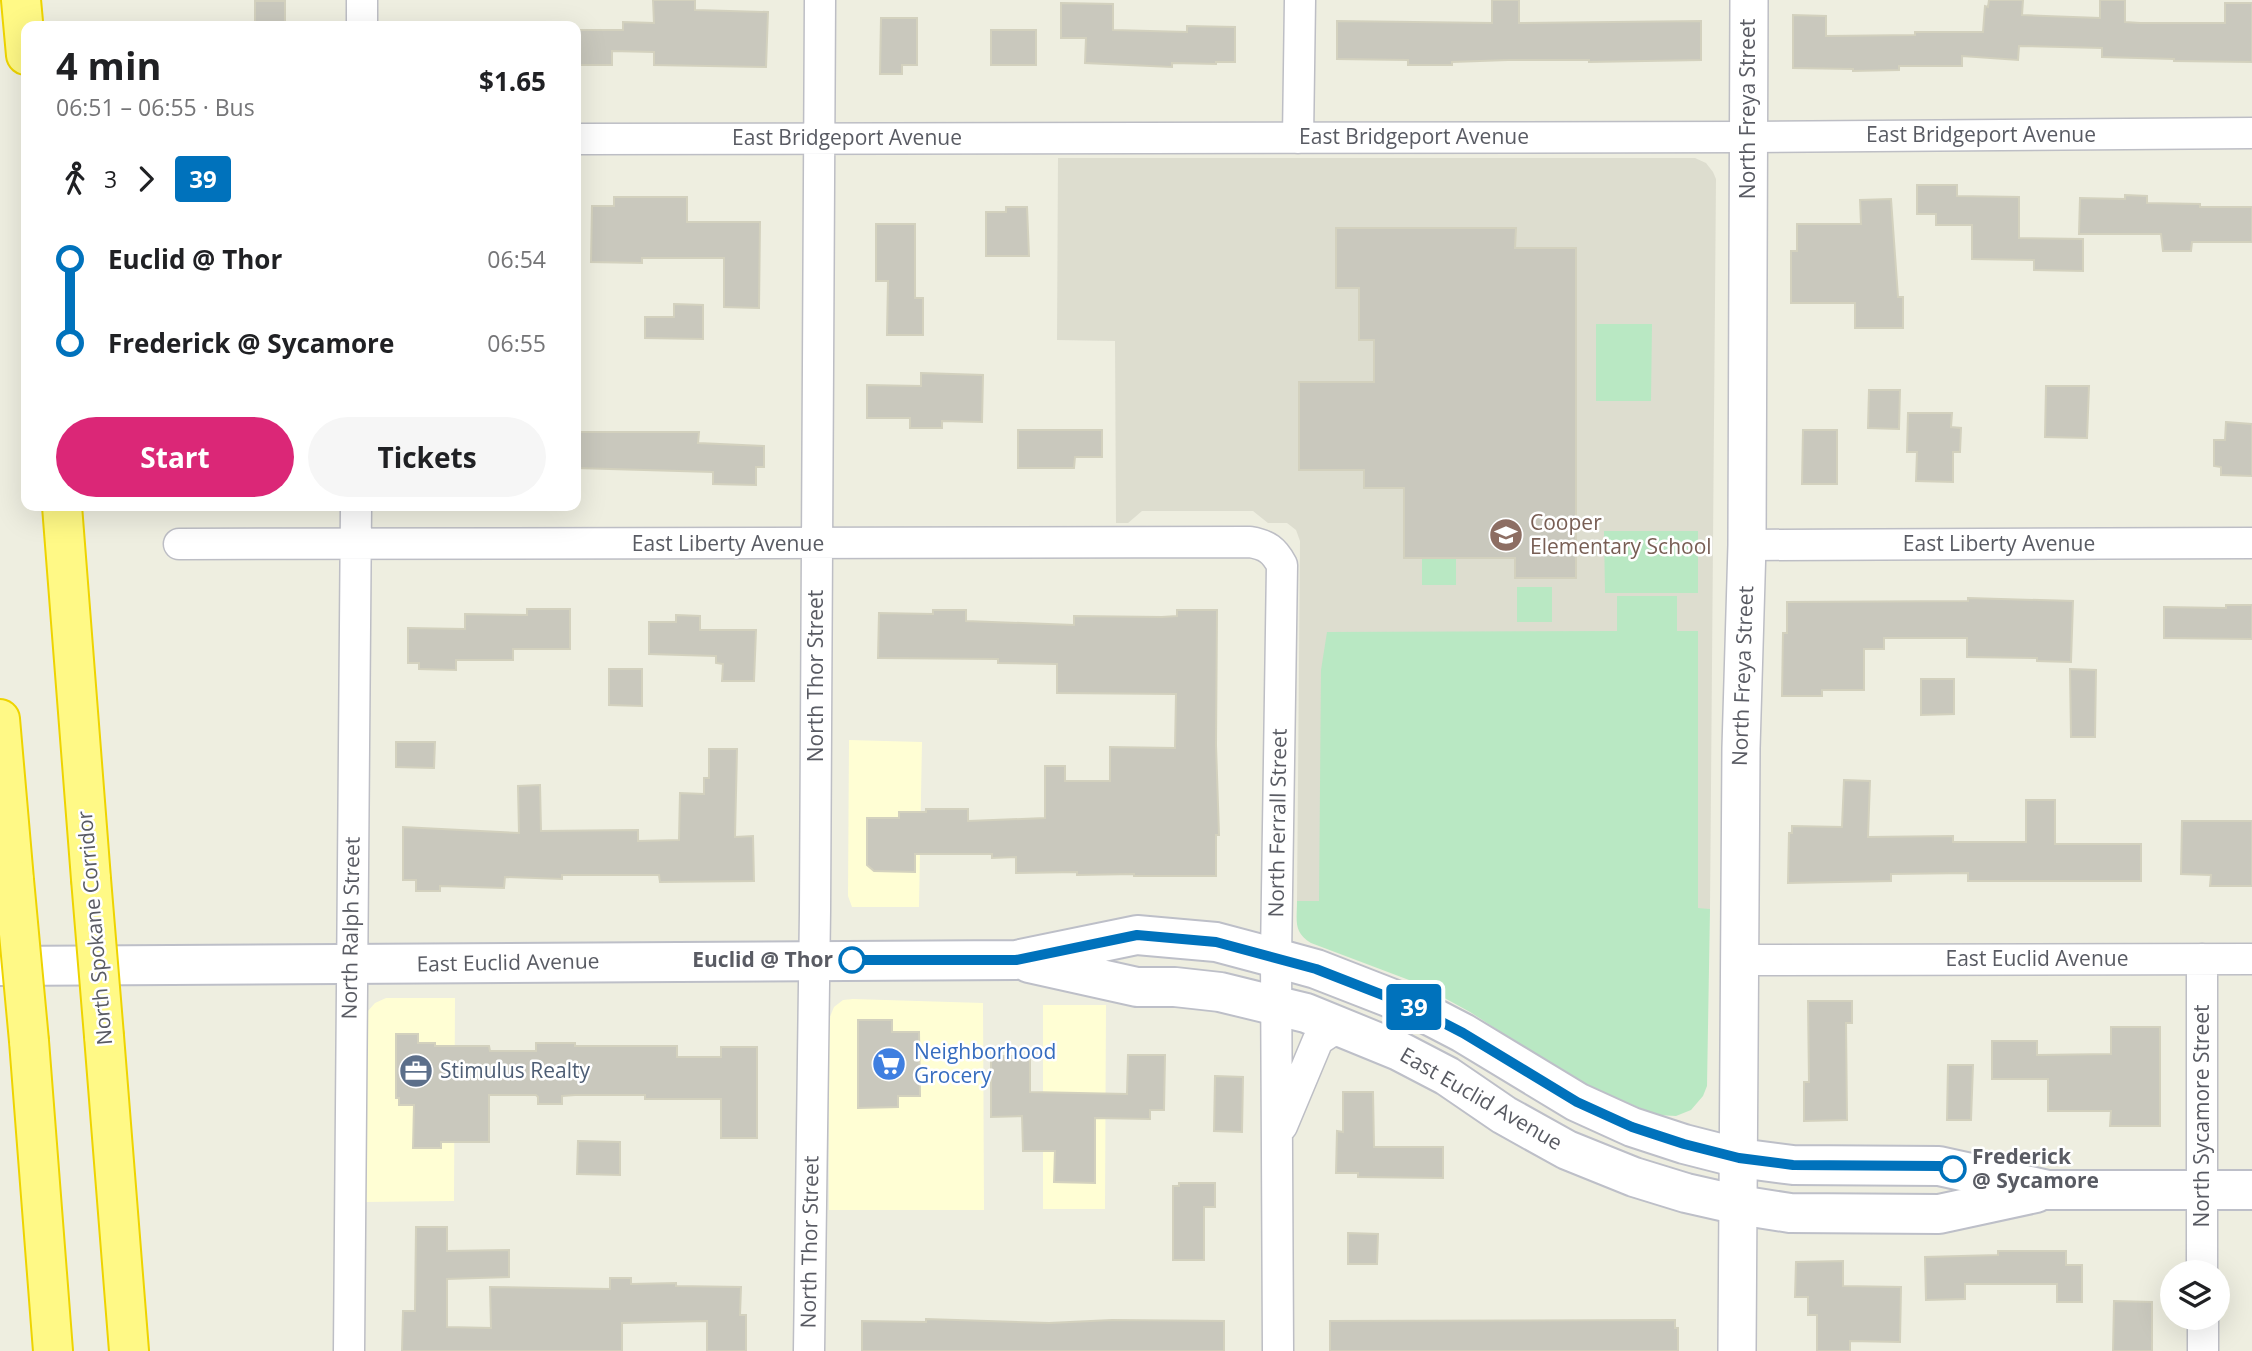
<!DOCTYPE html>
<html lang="en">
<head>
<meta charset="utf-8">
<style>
  body { margin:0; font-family:"Open Sans",sans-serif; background:#f6f6f6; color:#202124; height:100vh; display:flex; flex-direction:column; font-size:26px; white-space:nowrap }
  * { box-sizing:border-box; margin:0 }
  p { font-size:23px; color:#757577 }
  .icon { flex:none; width:38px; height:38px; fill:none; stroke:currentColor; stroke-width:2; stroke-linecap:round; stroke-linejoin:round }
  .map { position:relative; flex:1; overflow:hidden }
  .sheet { position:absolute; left:21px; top:21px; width:560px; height:490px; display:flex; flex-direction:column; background:#fff; border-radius:14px; box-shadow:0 7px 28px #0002 }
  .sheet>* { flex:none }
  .badge { padding:0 14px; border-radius:5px; font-size:24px; line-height:46px }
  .buttons { position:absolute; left:2160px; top:1260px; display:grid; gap:14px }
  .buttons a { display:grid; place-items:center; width:70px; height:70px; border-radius:50%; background:#fff; box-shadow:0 7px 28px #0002; font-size:35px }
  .map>.badge { position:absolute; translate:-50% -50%; box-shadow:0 0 0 4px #fff }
  .legs { display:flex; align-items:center; gap:10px; height:77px; padding:0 35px; font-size:23px }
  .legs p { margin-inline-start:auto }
  .overview { display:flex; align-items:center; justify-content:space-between; height:119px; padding:0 35px }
  h1 { font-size:38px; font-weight:700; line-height:52px }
  .cta { display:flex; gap:14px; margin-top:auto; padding:14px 35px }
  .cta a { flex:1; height:80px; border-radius:42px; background:#db2777; color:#fff; font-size:28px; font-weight:700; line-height:80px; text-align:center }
  .cta a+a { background:#f6f6f6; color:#202124 }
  ul { padding:0 35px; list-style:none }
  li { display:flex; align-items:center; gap:24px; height:84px; font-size:26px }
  li i { display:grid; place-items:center; width:10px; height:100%; margin:0 9px; background:currentColor }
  li i::after { content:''; width:18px; height:18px; margin:-9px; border:5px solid; border-radius:50%; background:#fff }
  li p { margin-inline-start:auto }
  li:first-child i { background:linear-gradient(#0000 50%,currentColor 0) }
  li:last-child i { background:linear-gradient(currentColor 50%,#0000 0) }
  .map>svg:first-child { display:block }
  .commercial { fill:#fffed4 }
  .education { fill:#ddddcf }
  .green { fill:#b9e8c3 }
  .building { fill:#c9c8bd; stroke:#d3d1be; stroke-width:2 }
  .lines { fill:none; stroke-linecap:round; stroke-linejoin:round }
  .minor-casing { stroke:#bdbec5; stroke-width:33 }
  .tertiary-casing { stroke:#bdbec5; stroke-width:40 }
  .secondary-casing { stroke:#bdbfc8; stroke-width:42 }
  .motorway-casing { stroke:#eed400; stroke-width:42 }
  .minor { stroke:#fff; stroke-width:30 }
  .tertiary { stroke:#fff; stroke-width:37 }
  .secondary { stroke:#fff; stroke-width:38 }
  .motorway { stroke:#fff986; stroke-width:38 }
  .motorway-bridge-casing { stroke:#eed400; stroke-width:42; stroke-linecap:butt }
  .motorway-bridge { stroke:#fff986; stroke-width:38 }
  .line-1-casing { stroke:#fff; stroke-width:16 }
  .line-1 { stroke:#0072bc; stroke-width:10 }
  .stop-1-dot { fill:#fff; stroke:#0072bc; stroke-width:3.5 }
  .labels { text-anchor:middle; stroke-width:5; stroke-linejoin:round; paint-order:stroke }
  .street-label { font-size:21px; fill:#595b63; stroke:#fff }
  .education-label { font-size:21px; fill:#785e54; stroke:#fff; text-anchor:start }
  .stop-label { font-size:21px; font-weight:bold; fill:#595b63; stroke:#fff; text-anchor:end }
  .shop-label { font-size:21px; fill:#366cbe; stroke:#fff; text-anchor:start }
  .service-label { font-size:21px; fill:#4e5e75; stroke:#fff; text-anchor:start }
</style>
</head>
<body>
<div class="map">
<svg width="2252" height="1351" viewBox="0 0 2252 1351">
  <rect width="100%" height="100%" fill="#eeeee0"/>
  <path class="commercial" d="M849,740l73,2 -3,165h-67l-4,-11z
    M386,998h69l-1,203 -90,1 1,-178 2,-12 8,-9z
    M853,999l130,4 1,207h-155v-191l5,-12 9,-7z
    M1043,1005h63l-1,204h-62z"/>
  <path class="education" d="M1058,158h637l11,5 7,9 3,7 -6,730 -413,-8 3,-360 -4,-11 -9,-7h-19l-15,-12h-111l-14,12h-12l-1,-182 -58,-1z"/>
  <path class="green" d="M1596,324h56l-1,77h-55z
    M1604,531h94v62h-93z
    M1422,558h34v27h-34z
    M1517,587h35v35h-35z
    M1617,596h60v35h21v277l12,1 -3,177 -4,10 -12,14 -15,6 -19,-1 -77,-32 -110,-71 -53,-29 -106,-40c-18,-11 -14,-22 -14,-42h22l2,-231 6,-38 290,-1z"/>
  <path class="building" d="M653,0h42v10l73,2 -2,55 -112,-2v-13l-42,-1v14h-36v-35h47v-8l31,1z
    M1492,0h27v23l182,-2v39l-112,2v-2h-81l-56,2v3h-44v-5l-71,-1v-38l155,2z
    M1989,0h34l-1,15 78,3v-18h25v22l15,1h85v-20h27v59l-78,-1v-2l-72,-2v-9l-83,-2 -1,14 -56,-4v10h-63v4l-46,1v-2l-60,-1v-53l33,1v20l89,-1v-3h68l2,-26 3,1z
    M255,1h30v25h-30z
    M1061,3l52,1v26l74,2v-6l48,1v35h-19v2l-44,-1v4l-87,-4 1,-25h-25z
    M881,18h36v47h-15v9h-22z
    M991,30h45v35h-45z
    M1917,185h40v11l62,1v41l64,1v32l-49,-1v-10l-62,-1v-34h-36v-11h-19z
    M2125,195l22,1v7l53,1v3h52v35h-60l-1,9h-28l-2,-17h-82l1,-36 45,1z
    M614,197h73v25h73l-1,86 -35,-1v-49h-82v5l-51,-1 1,-56h22z
    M1891,199l7,98h5v31h-48v-25h-64v-52h6v-27h64l-1,-24z
    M1006,207h21l2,49h-43v-44h20z
    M876,224h39v74h8v37h-36l1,-54h-12z
    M1336,228h180l-1,20h61v330h-61v-20h-111v-70h-40v-18h-65v-88h75v-42h-15v-52h-23z
    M674,304l29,1v34l-58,-1v-21h29z
    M921,373l62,2 -1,47 -40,-1v7h-32v-10h-43v-33l54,1z
    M2046,386h43l-2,52 -42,-1z
    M1869,390h31l-1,39 -31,-1z
    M1908,413h44l-1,14 10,1 -1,24h-7v30l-37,-1 1,-29h-10z
    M2226,422l26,2v52l-31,-1v-8l-7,-1v-26h11z
    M1018,430h84v27h-27l-1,11h-56z
    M1803,430h34v54h-35z
    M576,432h123l-1,11 66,3v21h-8v18l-43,-1v-12l-137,-4z
    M1968,598l105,3 -2,61 -34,-1v-3l-70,-1v-19h-83v11h-20v41h-42v6h-40l1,-63h4v-31l181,-1z
    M2226,605h26v34l-88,-1v-31l62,1z
    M527,609h43v40h-57v11h-57v10l-37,-1v-6h-11v-35l57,1v-15l62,1z
    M933,610h33v11l108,4v-9l88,1 15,-1v-6h40l-1,135 3,90h-3v41h-82v-2l-57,1v-3l-61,1v-16l-24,1v-4h-77v18l-41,-1 -7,-6v-47h32v-6h27v-3h42v12l77,-3v-52h20v15h45v-34l65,1 1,-54 -119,-1v-29l-59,-1v-4l-120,-1 1,-45 54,1z
    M676,615l24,1v14h56l-2,51h-32l1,-17 -7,-1v-7l-67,-2v-32h27z
    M609,669h33v37l-33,-1z
    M2070,669l26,1 -1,67h-24z
    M1921,679h33v35l-33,1z
    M396,742h39l-1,26 -38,-1z
    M709,749h28l-2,88 18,-1 1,45 -94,1 -1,-7h-97v4l-57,-2 -1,11 -64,-2v5h-24v-11h-13v-53l116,6 -1,-47 22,-1 1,46 97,-1v11l41,-1 1,-47 24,1v-16h5z
    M1844,780l26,1 -2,56 85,-1v6h73v-42h29v44h86v37h-173v-8l-77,1v7l-103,2 1,-50h3v-7l50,1z
    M2182,821h70v65h-42l1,-11 -30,-1z
    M1808,1001h44v22h-6l1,97 -43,1v-39h5z
    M858,1020h34v12h27l1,64h-22v11l-40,1z
    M2111,1027h49v99h-50l1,-15h-63v-32h-56v-38h45v14l74,-1z
    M396,1034h22v9h17v3h54l1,5h46v-8h39v3h102v11h44v-10h36v91h-36v-39h-76v-4h-70l-13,1v8h-24v-7l-2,-2h-47v47h-48v6h-28l1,-43h-15v-7h-3z
    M1128,1055h37l-1,55h-14v9l-55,-1v65l-41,-1 1,-31h-32l-1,-35 -31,1v-61h39v36l97,2z
    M1948,1065h25l-2,55h-24z
    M1215,1076l28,1 -1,55 -28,-1z
    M1343,1092h30l1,55h69v31l-85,-1v-4h-22l1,-42 6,1z
    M578,1141l42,1v33l-43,-1z
    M1179,1183h36v24h-11v53h-31v-74h6z
    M416,1227h31v24l62,-1v27l-62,2v48l44,1 -1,-41 120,2v-11h21v6l45,-1v3l65,1 -1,28h6v36h-39v-30l-85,2v28h-220l1,-40h12z
    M1348,1233l30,1 -1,30h-29z
    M1998,1251h68v14h16v37h-25v-18h-92v15l-39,1 -1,-43 73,-2z
    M1843,1261v25l58,1 -1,55 -50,-1v10h-33v-36h-9v-18h-13l1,-35z
    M2114,1301l38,1v49h-39z
    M926,1319l123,4 63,-3 112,1v30h-362v-30l64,1z
    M1675,1320v8h3v23h-348v-30z"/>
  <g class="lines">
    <g class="minor-casing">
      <path id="minor" d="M362,0v26
        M1298,138l2,-138
        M576,139l1173,-2 503,-4
        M179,544l1071,-2c17,3 24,8 32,23l-6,393 2,393
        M1747,545l505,-2
        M2202,959v313
        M1739,960l513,-1
        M1282,1126l36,-86 12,-8 19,-3
        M2203,1318v33
        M349,1351l7,-845
        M809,1351l6,-440 5,-911"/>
    </g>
    <g class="tertiary-casing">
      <path id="tertiary" d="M1737,1351l4,-603 6,-203 2,-545"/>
    </g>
    <g class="secondary-casing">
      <path id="secondary" d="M1029,963l108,24h38l45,5 86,21 93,38 48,25 57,39 63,35 67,27 52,16 53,12 51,8 149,1 97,-21
        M0,966l1016,-6 121,-25 79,7 60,16 40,11 95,37 52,27 114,69 55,25 52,17 55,14 54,7 146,1 109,24h204"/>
    </g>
    <g class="motorway-casing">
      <path id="motorway" d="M21,0l5,55
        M62,506l29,373
        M0,719l14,161
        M104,1036l25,315
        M29,1041l24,310"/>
    </g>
    <use href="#minor" class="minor"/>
    <use href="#tertiary" class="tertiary"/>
    <use href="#secondary" class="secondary"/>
    <use href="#motorway" class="motorway"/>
    <g class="motorway-bridge-casing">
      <path id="motorway-bridge" d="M91,879l13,157
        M14,880l15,161"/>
    </g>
    <use href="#motorway-bridge" class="motorway-bridge"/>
  </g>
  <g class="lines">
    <g class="line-1-casing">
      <path id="line-1" d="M852,960h164l121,-25 79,7 100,27 95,37 52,27 114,69 55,25 52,17 55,14 54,7 146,1 14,3"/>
    </g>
    <use href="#line-1" class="line-1"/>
  </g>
  <defs>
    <g id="school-disc" transform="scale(1.75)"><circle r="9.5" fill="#8d6e63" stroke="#fff"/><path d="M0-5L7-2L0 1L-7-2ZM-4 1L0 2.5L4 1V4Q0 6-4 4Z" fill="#fff"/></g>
    <g id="supermarket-disc" transform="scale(1.75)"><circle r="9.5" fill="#3f7fe0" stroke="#fff"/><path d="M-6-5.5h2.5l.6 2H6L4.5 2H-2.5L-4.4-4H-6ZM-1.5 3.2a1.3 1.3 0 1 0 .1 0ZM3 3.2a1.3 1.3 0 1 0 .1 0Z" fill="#fff"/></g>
    <g id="office-disc" transform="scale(1.75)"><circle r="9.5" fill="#5c6f8a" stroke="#fff"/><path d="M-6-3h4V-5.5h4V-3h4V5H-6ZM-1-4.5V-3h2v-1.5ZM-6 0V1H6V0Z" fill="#fff"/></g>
  </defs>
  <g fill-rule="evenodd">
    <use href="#school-disc" x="1506" y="535"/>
    <use href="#supermarket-disc" x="889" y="1064"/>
    <use href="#office-disc" x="416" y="1071"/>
  </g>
  <g class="stop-1-dot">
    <circle cx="852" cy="960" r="12"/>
    <circle cx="1953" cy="1169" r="12"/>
  </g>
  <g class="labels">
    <g class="street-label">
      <text transform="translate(1748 109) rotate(-90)" y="7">North Freya Street</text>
      <text x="1981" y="142">East Bridgeport Avenue</text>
      <text x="1414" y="144">East Bridgeport Avenue</text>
      <text x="847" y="145">East Bridgeport Avenue</text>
      <text x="728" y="551">East Liberty Avenue</text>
      <text x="1999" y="551">East Liberty Avenue</text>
      <text transform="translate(816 676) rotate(-90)" y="7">North Thor Street</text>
      <text transform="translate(1743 676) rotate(-88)" y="7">North Freya Street</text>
      <text transform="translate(1278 823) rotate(-89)" y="7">North Ferrall Street</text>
      <text transform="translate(95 928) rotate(-95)" y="7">North Spokane Corridor</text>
      <text transform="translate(351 928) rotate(-89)" y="7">North Ralph Street</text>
      <text x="2037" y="966">East Euclid Avenue</text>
      <text transform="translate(508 963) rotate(-1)" y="7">East Euclid Avenue</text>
      <text transform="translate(1481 1099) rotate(30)" y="7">East Euclid Avenue</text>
      <text transform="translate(2202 1116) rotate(-90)" y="7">North Sycamore Street</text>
      <text transform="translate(810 1242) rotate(-89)" y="7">North Thor Street</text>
    </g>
    <g class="education-label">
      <text x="1530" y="530">Cooper<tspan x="1530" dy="24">Elementary School</tspan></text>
    </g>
    <g class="stop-label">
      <text x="833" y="967">Euclid @ Thor</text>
      <text x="1972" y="1164" text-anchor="start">Frederick<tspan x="1972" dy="24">@ Sycamore</tspan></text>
    </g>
    <g class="shop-label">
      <text x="914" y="1059">Neighborhood<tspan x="914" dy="24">Grocery</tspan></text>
    </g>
    <g class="service-label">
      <text x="440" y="1078">Stimulus Realty</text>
    </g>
  </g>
</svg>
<div class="buttons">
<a><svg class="icon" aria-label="layers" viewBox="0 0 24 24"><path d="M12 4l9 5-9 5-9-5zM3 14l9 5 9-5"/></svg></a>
</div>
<b class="badge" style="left:1414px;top:1007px;background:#0072bc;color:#fff">39</b>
<section class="sheet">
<div class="overview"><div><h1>4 min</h1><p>06:51 – 06:55 · Bus</p></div><b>$1.65</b></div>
<div class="legs"><svg class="icon" aria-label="walk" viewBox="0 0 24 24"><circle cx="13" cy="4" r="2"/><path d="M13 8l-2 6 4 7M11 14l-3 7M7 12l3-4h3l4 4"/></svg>3<svg class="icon" aria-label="forward" viewBox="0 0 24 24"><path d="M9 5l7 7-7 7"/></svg><b class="badge" style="background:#0072bc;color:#fff">39</b></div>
<ul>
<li><i style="color:#0072bc"></i><b>Euclid @ Thor</b><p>06:54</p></li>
<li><i style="color:#0072bc"></i><b>Frederick @ Sycamore</b><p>06:55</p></li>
</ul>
<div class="cta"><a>Start</a><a>Tickets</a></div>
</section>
</div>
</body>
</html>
